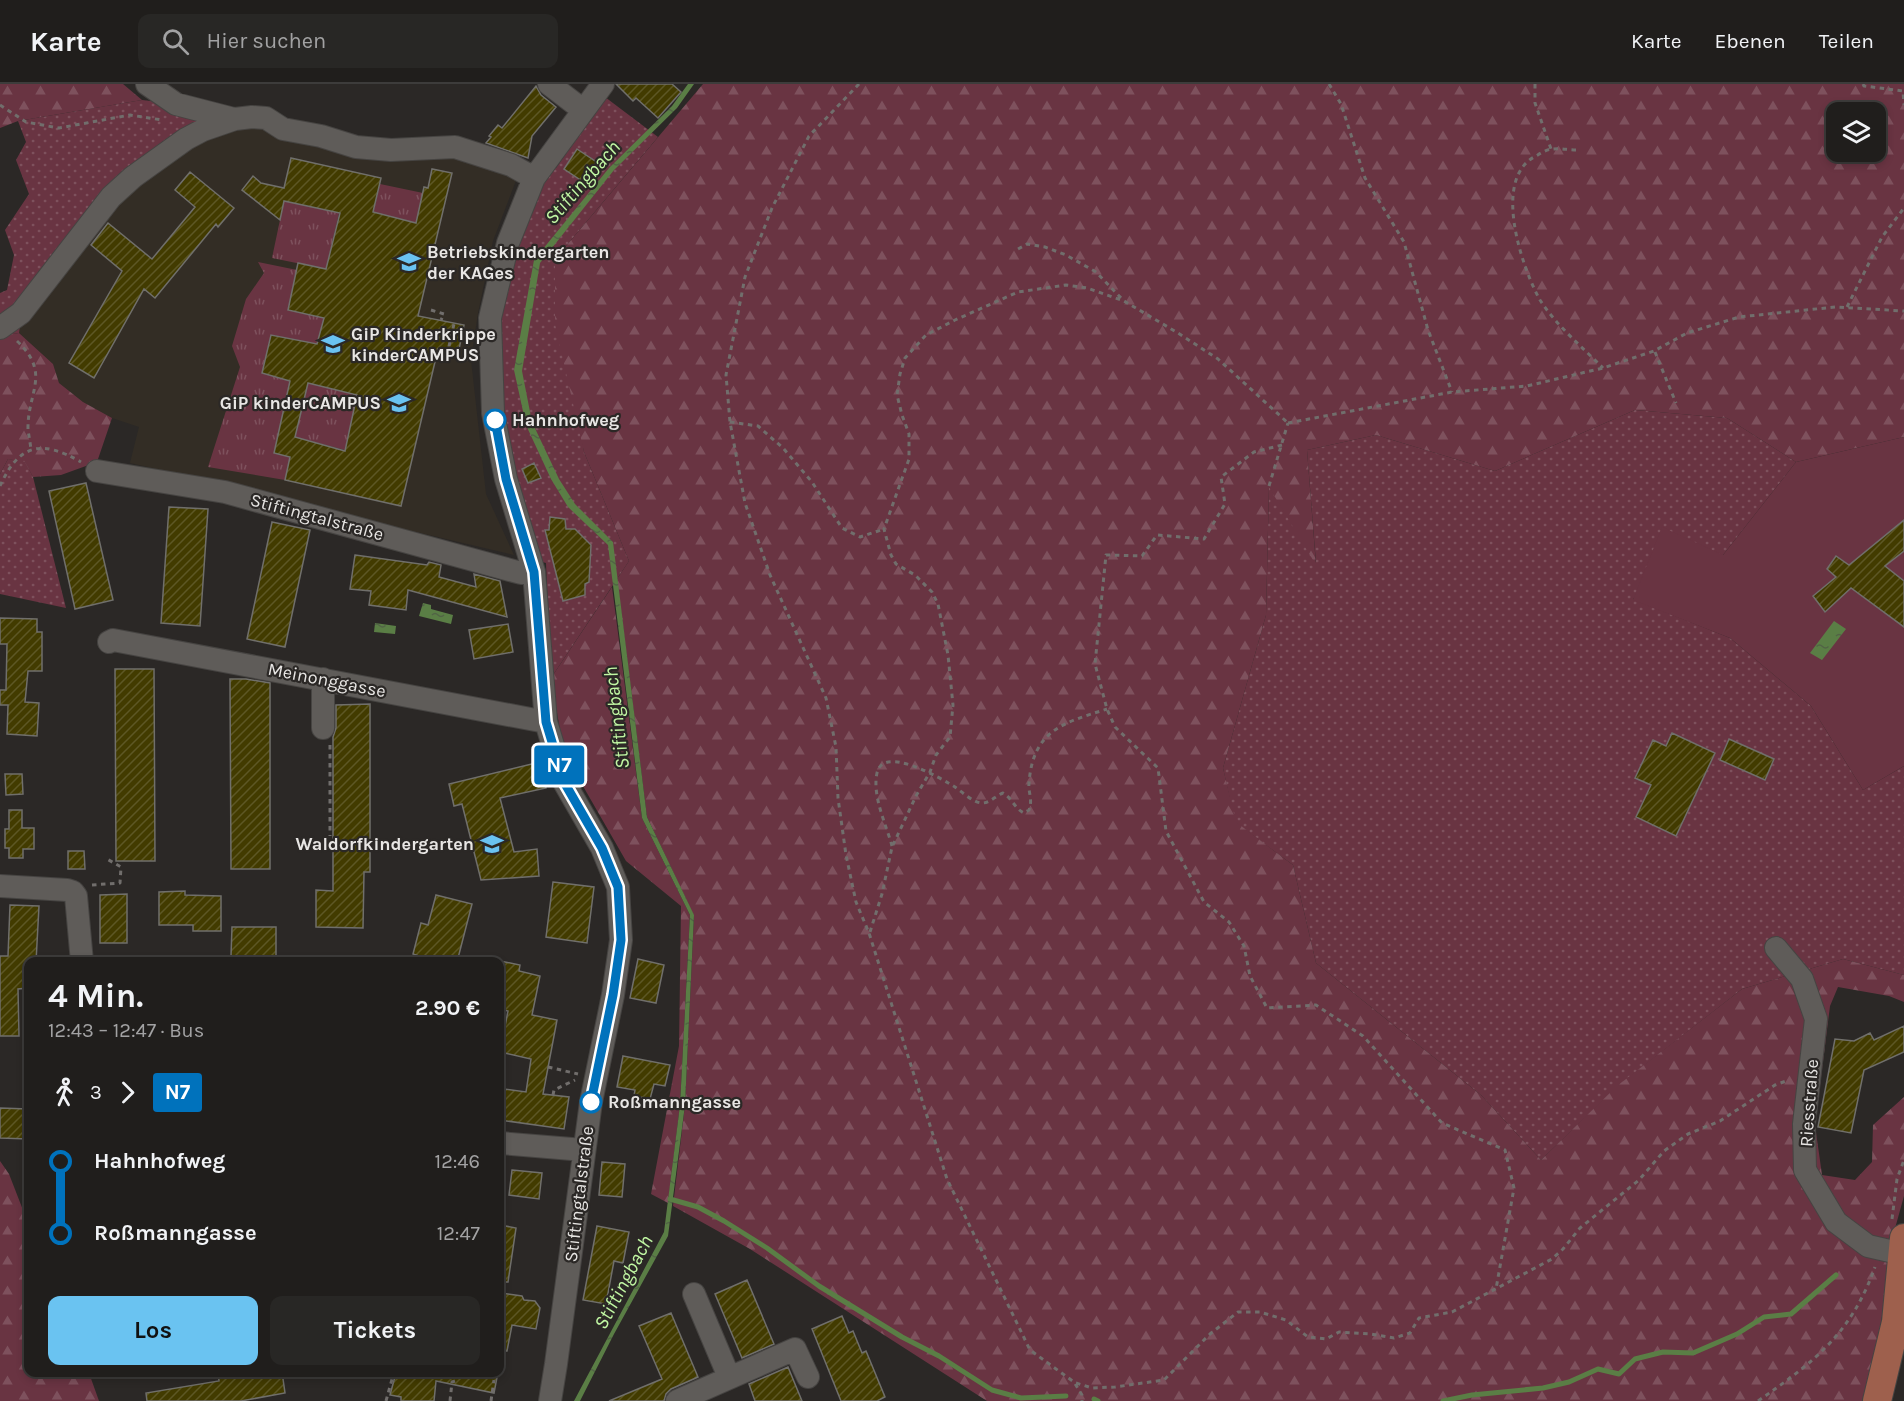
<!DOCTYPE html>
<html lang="de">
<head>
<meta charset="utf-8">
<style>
  body { margin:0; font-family:Karla,sans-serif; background:#282725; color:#f1f3f6; height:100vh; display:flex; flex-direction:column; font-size:22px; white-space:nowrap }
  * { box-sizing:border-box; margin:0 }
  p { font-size:20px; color:#a2a2a3 }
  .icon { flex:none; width:33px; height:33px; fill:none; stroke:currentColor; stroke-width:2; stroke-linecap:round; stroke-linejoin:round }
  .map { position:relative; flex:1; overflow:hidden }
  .drawer { position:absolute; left:24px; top:873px; width:480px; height:420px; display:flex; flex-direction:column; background:#201e1c; border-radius:12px; box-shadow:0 3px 9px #0003,0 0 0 2px #3d3c3b }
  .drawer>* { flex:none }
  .badge { padding:0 12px; border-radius:4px; font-size:21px; line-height:39px }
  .fabs { position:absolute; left:1826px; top:18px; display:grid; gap:12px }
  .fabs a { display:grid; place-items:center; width:60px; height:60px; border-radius:12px; background:#201e1c; box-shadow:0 3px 9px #0003,0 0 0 2px #3d3c3b; font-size:30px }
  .map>.badge { position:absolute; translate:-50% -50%; box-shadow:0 0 0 3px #fff }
  .legs { display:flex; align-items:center; gap:9px; height:66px; padding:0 24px; font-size:20px }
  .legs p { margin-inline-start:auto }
  .head { display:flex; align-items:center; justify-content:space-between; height:102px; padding:0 24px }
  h1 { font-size:33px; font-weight:700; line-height:45px }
  .action { display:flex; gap:12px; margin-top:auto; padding:12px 24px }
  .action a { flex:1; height:69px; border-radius:12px; background:#6ac3f1; color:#111; font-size:24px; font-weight:700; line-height:69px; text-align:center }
  .action a+a { background:#282725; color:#f1f3f6 }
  ul { padding:0 24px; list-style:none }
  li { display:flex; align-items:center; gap:21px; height:72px; font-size:22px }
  li i { display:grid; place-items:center; width:9px; height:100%; margin:0 8px; background:currentColor }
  li i::after { content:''; width:15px; height:15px; margin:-8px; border:4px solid; border-radius:50%; background:#201e1c }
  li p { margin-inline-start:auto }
  li:first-child i { background:linear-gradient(#0000 50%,currentColor 0) }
  li:last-child i { background:linear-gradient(currentColor 50%,#0000 0) }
  header { display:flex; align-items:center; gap:36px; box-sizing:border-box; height:84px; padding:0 30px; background:#201e1c; border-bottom:2px solid #3d3c3b }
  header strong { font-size:28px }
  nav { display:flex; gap:33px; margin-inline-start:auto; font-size:21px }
  .search { width:420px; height:54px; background:#282725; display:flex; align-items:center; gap:15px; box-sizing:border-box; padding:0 21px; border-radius:12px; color:#a2a2a3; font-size:22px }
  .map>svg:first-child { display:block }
  .built { fill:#332d25 }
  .grass { fill:url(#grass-dots) }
  .forest { fill:url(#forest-firs); fill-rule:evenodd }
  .park { fill:url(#park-tufts) }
  .garden { fill:#693442 }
  .water { fill:url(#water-ripples) }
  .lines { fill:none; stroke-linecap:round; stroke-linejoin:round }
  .stream { stroke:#5a7e45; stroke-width:5 }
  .building { fill:url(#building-hatch); stroke:#706f6b; stroke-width:1.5; fill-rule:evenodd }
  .minor-casing { stroke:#464442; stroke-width:24 }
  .major-casing { stroke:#464442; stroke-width:30 }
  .path { stroke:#716e6c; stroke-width:3; stroke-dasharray:4.5 4.5; stroke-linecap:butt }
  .minor { stroke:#5f5c59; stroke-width:22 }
  .major { stroke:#9e604d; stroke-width:28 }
  .line-1-casing { stroke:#fff; stroke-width:14 }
  .line-1 { stroke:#0072bc; stroke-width:9 }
  .stop-1-dot { fill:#fff; stroke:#0072bc; stroke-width:3 }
  .labels { text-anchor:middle; stroke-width:4.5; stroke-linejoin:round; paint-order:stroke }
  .poi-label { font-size:18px; font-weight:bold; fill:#e8e6e4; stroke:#2b2826; text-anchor:start }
  .stop-label { font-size:18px; font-weight:bold; fill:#e8e6e4; stroke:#2b2826; text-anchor:start }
  .street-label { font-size:18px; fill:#e8e6e4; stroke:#2b2826 }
  .water-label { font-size:20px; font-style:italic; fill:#c1f7a3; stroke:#2b2826 }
</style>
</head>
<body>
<header>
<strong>Karte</strong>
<div class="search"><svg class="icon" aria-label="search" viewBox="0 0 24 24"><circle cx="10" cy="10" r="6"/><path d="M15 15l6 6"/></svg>Hier suchen</div>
<nav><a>Karte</a><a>Ebenen</a><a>Teilen</a></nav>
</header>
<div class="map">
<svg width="1904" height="1317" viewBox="0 0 1904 1317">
  <defs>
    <pattern id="grass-dots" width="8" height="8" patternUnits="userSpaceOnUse" patternTransform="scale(1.5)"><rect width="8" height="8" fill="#693442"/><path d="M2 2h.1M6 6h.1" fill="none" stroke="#7e515d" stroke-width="1.8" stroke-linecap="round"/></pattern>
    <pattern id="forest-firs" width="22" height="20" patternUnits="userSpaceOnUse" patternTransform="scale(1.5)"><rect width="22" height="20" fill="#693442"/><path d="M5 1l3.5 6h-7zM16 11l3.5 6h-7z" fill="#7e515d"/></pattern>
    <pattern id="park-tufts" width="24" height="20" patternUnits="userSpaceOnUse" patternTransform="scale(1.5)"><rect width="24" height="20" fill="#693442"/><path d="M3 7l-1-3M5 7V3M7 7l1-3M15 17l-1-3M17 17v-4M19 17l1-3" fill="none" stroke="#7e515d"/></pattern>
    <pattern id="water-ripples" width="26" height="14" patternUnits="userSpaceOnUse" patternTransform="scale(1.5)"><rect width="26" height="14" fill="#5a7e45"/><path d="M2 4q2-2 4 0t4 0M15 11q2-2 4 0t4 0" fill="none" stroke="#516445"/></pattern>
    <pattern id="building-hatch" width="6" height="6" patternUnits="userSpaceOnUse" patternTransform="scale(1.5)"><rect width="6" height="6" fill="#423b00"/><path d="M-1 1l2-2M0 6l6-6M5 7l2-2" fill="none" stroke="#5d5725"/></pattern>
  </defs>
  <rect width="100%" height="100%" fill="#2b2826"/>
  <path class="built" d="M263,39l13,14 179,10 65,23 -27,71 -15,72 -7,47 15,134 28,61 -157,-37 -108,-28 -119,-27 9,-36 -27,-9 -29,-16 -24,-19 -6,-19 -34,-31 2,-20 90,-116 72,-56z"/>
  <path class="grass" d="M605,13l53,40 -103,122 29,193 45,109 -78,117 -5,-115 -18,-5 -22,-79 -16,-161 51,-149 15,-1z
    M142,16l34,4 25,13 -68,60 -111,136 -3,20 -19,3v-43l7,-3 7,-35 -9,-25 24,-36 -13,-34 10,-18 -8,-21z
    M1635,326l92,8 69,44 -73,93 -90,44 97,39 81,68 52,84 41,-24v209l-61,-16 -101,30 -124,97 -77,74 -60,-65 -165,-132 -23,-98 -58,-43 -12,-54 43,-153 3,-129 47,77 -9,-113 69,-15 119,36z
    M8,375l17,2 8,16 33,131 -66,-14v-120z"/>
  <path class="forest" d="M0,0h123l19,16 -124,21 -18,7z
    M703,0h1201v353l-108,25 -69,-44 -92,-8 -140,61 -119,-36 -69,15 9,115 -47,-78 -3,128 -43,153 13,54 57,43 23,98 165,132 60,65 76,-74 125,-97 101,-30 61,16v27l-15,-6 -51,-9 -8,19 -15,119 7,50 33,5 17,-18 1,-37 31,-28v99l-15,54 -3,42 -10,60 -14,49h-875l-237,-152 -77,-43 12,-101 9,-189 -47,-99 -30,-238 12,-18 -45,-109 -29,-128v-65zM1836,28h39v40h-39z
    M19,249l34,31 6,19 24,19 29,16 -15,44 -36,13 -28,2 -8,-15 -17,-3 -8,15v-138z
    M612,503l30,231 48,97 -10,190 -12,98 -17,-9 28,-148 2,-140 -55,-45 -62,-108 -13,-75z
    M0,1077l9,13 19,49v149l61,1 10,28h-99z"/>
  <path class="park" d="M380,100l43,9 -7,30 -43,-10z
    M284,117l55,12 -13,56 -54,-11z
    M258,178l39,8 -8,40 35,8 -7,26 -46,-9 -9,38 28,8 -16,72 16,4 -5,23 -77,-13 32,-100 -8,-21 14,-47 18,-26z
    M308,299l49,12 -12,55 -50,-13z"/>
  <path class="garden" d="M1904,353v329l-41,24 -52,-84 -81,-68 -97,-38 29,-73 61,28 73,-93z"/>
  <path class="water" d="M688,0h6l-17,24 -63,62 -74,93 -18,108 10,51 27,57 16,25 38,38 34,275 47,98 -9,190 -17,131 -54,98 -34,67h-6l90,-169 16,-127 10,-190 -48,-97 -34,-273 -40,-38 -17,-28 -25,-54 -12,-55 20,-110 75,-92 63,-62z
    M423,519l8,2v4l22,6 -2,9 -32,-8z
    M1834,537l12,8 -24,31 -12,-7z
    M375,539l21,3 -1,8 -21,-2z"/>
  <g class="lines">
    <path class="stream" d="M670,1115l28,8 26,14 43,27 52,38 83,51 37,19 53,34 29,8 45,-2
      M1094,1315l4,2
      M1443,1317l29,-6 71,-7 26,-6 29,-13 21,5 16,-15 28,-7 30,1 44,-19 27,-17 27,-3 45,-39"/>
  </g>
  <path class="building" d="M616,0h56l9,8 -23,26 -22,-20 -3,3z
    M536,2l5,9 15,12 -24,29 -4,22 -42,-15 5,-6 -2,-1 9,-11 4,3z
    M577,65l24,16 -13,20 -24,-16z
    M291,74l90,20 -8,34 43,11 8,-36 4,1 4,-19 20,4 -34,143 46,9 -6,29 -20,-5 -37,157 -116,-26 5,-23 -16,-4 16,-72 -28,-8 9,-38 46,9 7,-26 -36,-8 10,-47 28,6 14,-56 -56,-12 -4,19 -38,-30 11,-14 8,7 23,5zM308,299l49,12 -12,56 -50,-14z
    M190,88l44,36 -16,19 -2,-3 -61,74 -11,-9 -50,89 -25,-15 53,-92 -31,-26 17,-22 44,36 43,-52 -20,-17z
    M534,379l7,15 -13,5 -6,-14z
    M86,399l27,117 -38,9 -26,-118z
    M169,423l39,2 -8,117 -39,-3z
    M550,433l15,2 1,10h9l16,16 -2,37 -4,2v11l-22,6 -18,-71h4z
    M1904,436v31l-19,15 19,15v46l-53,-39 -26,24 -12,-16 23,-19 -9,-8 9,-13 13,9z
    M272,438l38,8 -25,117 -38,-8z
    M355,471l72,10 2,-3 12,3 -2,12 37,10 -2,-13 26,7 7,36 -99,-27 -2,20 -37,-5 2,-14 -21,-2z
    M0,534l37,1v13h5v39h-14l-3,31 14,1 -2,33 -30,-2 1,-29h-8v-15h6l1,-46h-7z
    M508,540l5,28 -39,7 -5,-29z
    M115,585h39l1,192h-39z
    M230,595h16l24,4v186h-39z
    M370,620v168h-6l-1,56 -47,-1v-37l17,1v-154l3,-9v-23z
    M1672,649l43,20 -39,83 -40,-19 15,-32 -16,-7 18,-38 13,6z
    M1729,655l45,20 -9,21 -45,-20z
    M540,678l6,26 -46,10 14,54 23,-3 2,27 -58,4 -19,-76 -8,2 -5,-22z
    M5,690h17l1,20 -17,1z
    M9,726h13v18h12v21h-11v9h-14v-10h-4v-19h4z
    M68,767h16l1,18h-17z
    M553,798l41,5 -7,56 -41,-6z
    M185,807v4l36,1v35h-28v-6h-34v-33z
    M127,810v49h-27v-48z
    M436,811l36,9 -15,58h-39l1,-6 -6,-2 8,-31 7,2z
    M10,821l29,1 -3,56h-8v26l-10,1 1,47h-19v-80h8z
    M232,843h44v29h-45z
    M638,875l26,6 -8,38 -26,-5z
    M500,877l20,4 -1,6 21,5 -8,39 25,5 -14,74 26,3 -5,32 -64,-9v-22l2,1 2,-10 22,3 5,-33 -31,-7 8,-41 -8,-2z
    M1904,942v26l-40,18 -13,63 -33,-6 17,-88 19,2 16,-8 4,7z
    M623,972l47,9 -5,21 -11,-2 -4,15 -16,-3 1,-6 -18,-3z
    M0,1024l28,1v30l-28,-1z
    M602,1078l23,2 -3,33 -23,-2z
    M512,1086l30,3 -3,26 -30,-4z
    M500,1141l16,3 -8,54h-8z
    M597,1142l32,6 -6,31 -9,-2 -8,43 -23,-4z
    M747,1196l27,64 -32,14 -27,-64z
    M500,1209l22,3 2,4 11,1 5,7 -4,21 -24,-4 -5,26h-7z
    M671,1229l27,64 -27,12 -5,5 -2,7h-55l53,-22 -23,-53z
    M842,1232l7,17 4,-2 9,22 4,-2 19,46 -8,4h-36l-29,-72z
    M788,1283l14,34h-47l-6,-17z
    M218,1288h64l3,21 -44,8h-94l-1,-8 73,-12z
    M404,1288h94l-4,21 -58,-12 -2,20h-33v-4l-11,-2 6,-22 8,2z"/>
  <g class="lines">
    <g class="minor-casing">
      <path id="minor" d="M147,0l29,20 58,15
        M549,0l34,26
        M0,244l21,-15 90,-116 22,-20 53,-38 17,-9 32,-11 17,-2 14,1 17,11 38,7 35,11 35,3 64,-3 56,18 23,13
        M97,387l128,21 296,81 13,-1
        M109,558l4,-2 433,82
        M323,644v-49
        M0,802l67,4 6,2 3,4 6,66
        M1776,864l26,31 14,40 -12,105 1,46 31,52 32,24 35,8
        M500,1059l84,7
        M694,1210l35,83
        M550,1317l6,-37 35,-262 22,-107 8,-55 -3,-53 -16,-39 -38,-66 -18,-60 -12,-150 -28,-93 -13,-66 -3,-95 18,-75 26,-65 69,-94
        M677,1317l118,-52 13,28"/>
    </g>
    <g class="major-casing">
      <path id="major" d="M1877,1317l19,-79 8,-84"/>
    </g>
    <path class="path" d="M859,0l-50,52 -37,72 -27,69 -19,98 4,47 15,81 25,72 56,123 10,49 2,51 8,57 10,47 13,31 78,246 83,171 44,32 8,13v6
      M1329,0l12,20 24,74 39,64 24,88 24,62
      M1535,0v19l16,46
      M1863,0l1,2 39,5 1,14
      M0,21l26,17 33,6 71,-13 32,5
      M1576,66c-8,0 -16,-2 -23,-1 -6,0 -12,4 -17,7 -45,22 -14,112 4,144 15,24 43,48 63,68
      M1018,165l9,-5 18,3 21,8 30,17 27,28
      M1847,223l35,-70 22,-29
      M431,226l13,4 -3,6
      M17,257c35,33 10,51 11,89 1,6 2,12 3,19
      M437,268l34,8
      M1655,268l21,51
      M447,271l7,-31
      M730,338l28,4 25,22 29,34 30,46 18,9 24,-8
      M1288,339l164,-31 75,-6 76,-18 51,-17 33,-18 52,-16 96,-10 69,4
      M1282,361l-28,7 -33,25 4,27 -21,35 -47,-4 -15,21 -36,-1 -11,109 12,45 8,18 43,41 8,63 38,71 25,20 15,24 6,30 17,32 49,-3 47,31 79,87 63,27 9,38 -18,101
      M0,402c19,-42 41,-47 81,-24
      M1269,402l19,-63
      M330,661v91
      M892,762c-6,-22 -20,-50 -15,-73 6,-29 65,6 78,14 7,5 19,16 27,16 8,0 13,-7 21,-10 9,5 12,16 21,20l5,-3c4,-10 -1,-18 0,-27 4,-53 34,-60 78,-74
      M92,801l28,-2 1,-16 -14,-8
      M870,848l12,-38 10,-47 24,-51 14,-24 6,-17 14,-18 3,-32 -5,-50 -10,-51 -6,-12 -17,-17 -19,-11 -5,-9 -7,-26 25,-70v-25l-7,-19 -5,-20 3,-21 5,-16 21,-23 29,-15 63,-28 48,-7 21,3 37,13 54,32 40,26 70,64
      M548,983l30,7
      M553,1011l1,-5 21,-10
      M1892,1135l5,-40 7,-19
      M1076,1299l16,5 23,-1 49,-7 46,-46 28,-22h22l26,8 22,17 18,2 13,-7 32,2 23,4 16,-5 9,-15 33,-6 100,-53 11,-10 17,-21 59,-48 25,-29 24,-17 32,-13 55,-36 14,-5
      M386,1317l8,-29
      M450,1317l2,-19 3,-1
      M491,1317l3,-21
      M1758,1317c56,-39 93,-67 117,-134"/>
    <use href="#minor" class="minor"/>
    <use href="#major" class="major"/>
  </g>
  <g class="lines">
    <g class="line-1-casing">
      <path id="line-1" d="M495,336l11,59 28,93 12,150 18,60 38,66 16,39 3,53 -8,55 -22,107"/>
    </g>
    <use href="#line-1" class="line-1"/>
  </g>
  <defs>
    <g id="school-bare" transform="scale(1.8)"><path d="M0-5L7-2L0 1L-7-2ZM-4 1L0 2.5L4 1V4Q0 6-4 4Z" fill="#6ac3f1" stroke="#2b2826" stroke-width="2.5" paint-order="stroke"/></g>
  </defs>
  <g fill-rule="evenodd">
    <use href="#school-bare" x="409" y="178"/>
    <use href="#school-bare" x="333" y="260"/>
    <use href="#school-bare" x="399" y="319"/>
    <use href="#school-bare" x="492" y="760"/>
  </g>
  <g class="stop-1-dot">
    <circle cx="495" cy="336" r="10"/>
    <circle cx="591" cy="1018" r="10"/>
  </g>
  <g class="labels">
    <g class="poi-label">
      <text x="427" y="174">Betriebskindergarten<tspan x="427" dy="21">der KAGes</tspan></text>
      <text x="351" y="256">GiP Kinderkrippe<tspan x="351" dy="21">kinderCAMPUS</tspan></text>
      <text x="381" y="325" text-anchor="end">GiP kinderCAMPUS</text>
      <text x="474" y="766" text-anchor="end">Waldorfkindergarten</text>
    </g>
    <g class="stop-label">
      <text x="512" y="342">Hahnhofweg</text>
      <text x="608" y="1024">Roßmanngasse</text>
    </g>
    <g class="street-label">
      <text transform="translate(317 433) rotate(15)" y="6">Stiftingtalstraße</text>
      <text transform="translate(327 596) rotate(11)" y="6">Meinonggasse</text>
      <text transform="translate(1809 1019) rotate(-86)" y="6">Riesstraße</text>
      <text transform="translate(579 1110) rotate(-83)" y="6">Stiftingtalstraße</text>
    </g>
    <g class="water-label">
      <text transform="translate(582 98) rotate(-49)" y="7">Stiftingbach</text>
      <text transform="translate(616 634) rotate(-97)" y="7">Stiftingbach</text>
      <text transform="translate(623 1198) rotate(-62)" y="7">Stiftingbach</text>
    </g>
  </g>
</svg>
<div class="fabs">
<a><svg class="icon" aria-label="layers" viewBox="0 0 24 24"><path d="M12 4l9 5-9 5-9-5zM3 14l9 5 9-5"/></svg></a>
</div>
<b class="badge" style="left:559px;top:681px;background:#0072bc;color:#fff">N7</b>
<section class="drawer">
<div class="head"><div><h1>4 Min.</h1><p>12:43 – 12:47 · Bus</p></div><b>2.90 €</b></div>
<div class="legs"><svg class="icon" aria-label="walk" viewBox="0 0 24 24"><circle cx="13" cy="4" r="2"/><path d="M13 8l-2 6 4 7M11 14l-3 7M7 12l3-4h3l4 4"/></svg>3<svg class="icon" aria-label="forward" viewBox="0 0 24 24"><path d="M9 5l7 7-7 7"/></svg><b class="badge" style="background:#0072bc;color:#fff">N7</b></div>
<ul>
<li><i style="color:#0072bc"></i><b>Hahnhofweg</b><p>12:46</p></li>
<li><i style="color:#0072bc"></i><b>Roßmanngasse</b><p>12:47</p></li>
</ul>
<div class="action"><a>Los</a><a>Tickets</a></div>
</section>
</div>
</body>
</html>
